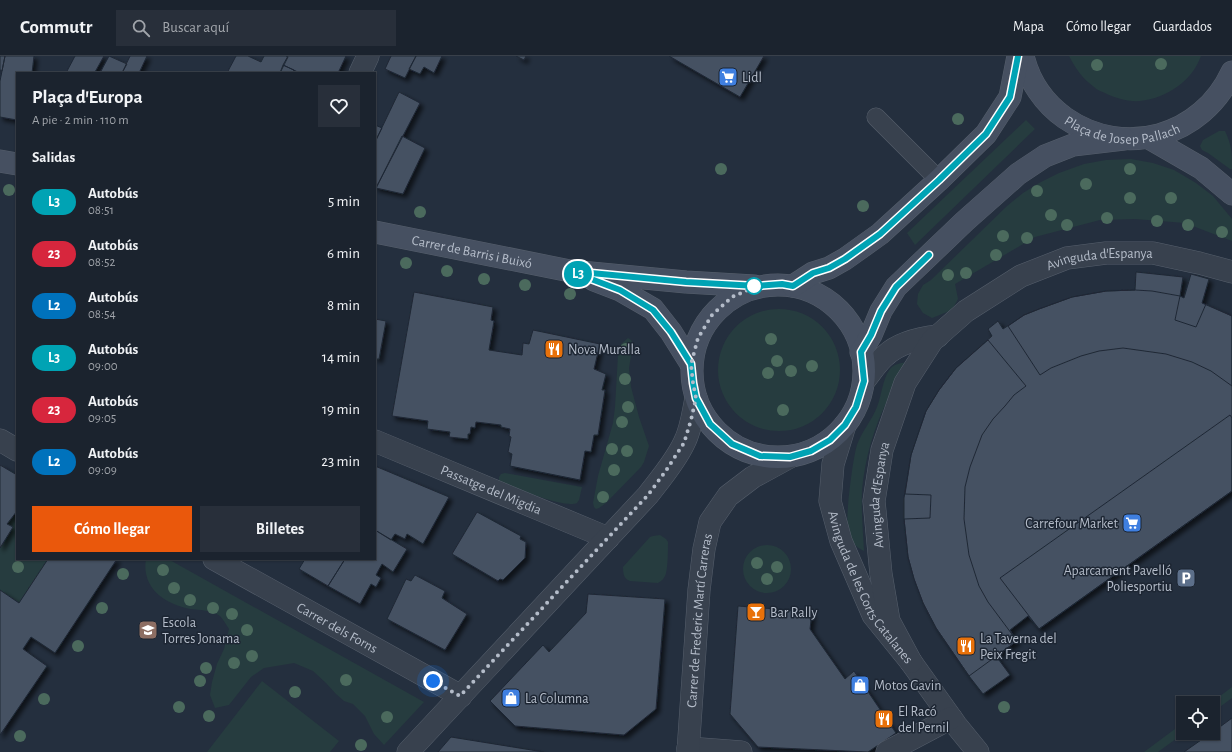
<!DOCTYPE html>
<html lang="es">
<head>
<meta charset="utf-8">
<style>
  body { margin:0; font-family:"Alegreya Sans",sans-serif; background:#282f3a; color:#f1f3f6; height:100vh; display:flex; flex-direction:column; font-size:15px; white-space:nowrap }
  * { box-sizing:border-box; margin:0 }
  p { font-size:13px; color:#a0a4aa }
  .icon { flex:none; width:22px; height:22px; fill:none; stroke:currentColor; stroke-width:2; stroke-linecap:round; stroke-linejoin:round }
  .map { position:relative; flex:1; overflow:hidden }
  .side { position:absolute; left:16px; top:16px; width:360px; height:488px; display:flex; flex-direction:column; background:#1b232e; border-radius:0px; box-shadow:0 1px 3px #0004,0 0 0 1px #39404a }
  .side>* { flex:none }
  .badge { padding:0 8px; border-radius:13px; font-size:14px; line-height:26px }
  .fabs { position:absolute; left:1176px; top:640px; display:grid; gap:8px }
  .fabs a { display:grid; place-items:center; width:44px; height:44px; border-radius:0px; background:#1b232e; box-shadow:0 1px 3px #0004,0 0 0 1px #39404a; font-size:20px }
  .you { position:absolute; width:20px; height:20px; margin:-10px; border:3px solid #fff; border-radius:50%; background:#1a73e8; box-shadow:0 0 0 6px #1a73e833 }
  .map>.badge { position:absolute; translate:-50% -50%; box-shadow:0 0 0 2px #fff }
  h2 { padding:0 16px; font-size:15px; line-height:36px }
  .round { display:grid; place-items:center; flex:none; width:42px; height:42px; border-radius:0px; background:#282f3a }
  .summary { display:flex; align-items:center; justify-content:space-between; height:68px; padding:0 16px }
  h1 { font-size:19px; font-weight:600; line-height:30px }
  .primary-button { display:flex; gap:8px; margin-top:auto; padding:8px 16px }
  .primary-button a { flex:1; height:46px; border-radius:0px; background:#ea580c; color:#fff; font-size:16px; font-weight:600; line-height:46px; text-align:center }
  .primary-button a+a { background:#282f3a; color:#f1f3f6 }
  ul { padding:0; list-style:none }
  li { display:flex; align-items:center; gap:12px; height:52px; padding:0 16px }
  li div { flex:1 }
  li b { display:block; font-size:15px }
  li em { font-style:normal }
  li .badge { min-width:44px; font-weight:700; text-align:center }
  header { display:flex; align-items:center; gap:24px; box-sizing:border-box; height:56px; padding:0 20px; background:#1b232e; border-bottom:1px solid #39404a }
  header strong { font-size:19px }
  nav { display:flex; gap:22px; margin-inline-start:auto; font-size:14px }
  .search { width:280px; height:36px; background:#282f3a; display:flex; align-items:center; gap:10px; box-sizing:border-box; padding:0 14px; border-radius:0px; color:#a0a4aa; font-size:15px }
  .map>svg:first-child { display:block }
  .green { fill:#263c3f }
  .building { fill:#455162; stroke:#1f2835; filter:url(#shadow) }
  .lines { fill:none; stroke-linecap:round; stroke-linejoin:round }
  .lane-casing { stroke:#565f6c; stroke-width:19 }
  .street-casing { stroke:#565f6c; stroke-width:23 }
  .secondary-casing { stroke:#565f6c; stroke-width:23 }
  .lane { stroke:#38414e; stroke-width:18 }
  .street { stroke:#38414e; stroke-width:22 }
  .secondary { stroke:#465061; stroke-width:22 }
  .tree { fill:#4b6a5d }
  .line-casing { stroke:#fff; stroke-width:9 }
  .line { stroke:#00a3b4; stroke-width:6 }
  .walk { stroke:#b4bcc9; stroke-width:4; stroke-dasharray:0 7.2 }
  .stop-dot { fill:#fff; stroke:#00a3b4; stroke-width:2 }
  .labels { text-anchor:middle; stroke-width:3; stroke-linejoin:round; paint-order:stroke }
  .poi-label { font-size:14px; fill:#b4bcc9; stroke:#1d2633; text-anchor:start }
  .street-label { font-size:14px; fill:#b4bcc9; stroke:#1d2633 }
</style>
</head>
<body>
<header>
<strong>Commutr</strong>
<div class="search"><svg class="icon" aria-label="search" viewBox="0 0 24 24"><circle cx="10" cy="10" r="6"/><path d="M15 15l6 6"/></svg>Buscar aquí</div>
<nav><a>Mapa</a><a>Cómo llegar</a><a>Guardados</a></nav>
</header>
<div class="map">
<svg width="1232" height="696" viewBox="0 0 1232 696">
  <defs>
    <filter id="shadow"><feDropShadow dx="3.5" dy="3.5" stdDeviation="2" flood-color="#0009"/></filter>
  </defs>
  <rect width="100%" height="100%" fill="#242f3e"/>
  <path class="green" d="M1069,0h132c-9,25 -34,42 -61,45 -12,1 -25,-3 -35,-8 -4,-2 -8,-3 -11,-6 -12,-9 -18,-18 -25,-31z
    M1026,64l9,9 -120,116 -8,-12z
    M1219,75h6c7,15 7,22 7,38h-2l-22,-16 -6,-3 -2,-4 3,-6z
    M1131,103l22,4 21,7 22,13 17,13 19,23v22l-47,-18 -50,-4 -35,1 -65,17 -80,47 3,15 -6,11 -20,8 -9,-5 -6,-9 1,-10 5,-9 8,-5 76,-74 16,-13 16,-10 20,-10 25,-9 22,-4z
    M718 314a61 61 0 1 1 122 0a61 61 0 1 1-122 0Z
    M628,282l3,2 2,4 -4,24 2,19 8,30 10,29 -5,16 -3,5 -35,36 -7,5 -3,1 -2,-2 -1,-4 5,-27 15,-53 2,-16 3,-52 3,-11z
    M909,306c-7,12 -15,24 -21,37 -14,28 -23,59 -26,91 -1,20 1,41 2,61 -9,-4 -14,-11 -16,-21 -3,-12 5,-73 9,-85 5,-14 15,-25 20,-38 5,-12 5,-27 13,-38 5,-6 12,-6 19,-7z
    M505,417l77,14 -3,13 -2,3c-13,6 -64,-16 -78,-22v-4l2,-3z
    M17,455v48h31l-29,44 -19,-13v-42l7,-24z
    M660,479l6,4 2,3c0,7 0,29 -3,34 -2,4 -4,5 -7,7l-28,-2c-6,-2 -7,-7 -7,-14l27,-30 3,-1z
    M743 513a24 24 0 1 1 48 0a24 24 0 1 1-48 0Z
    M146,503h22l256,143 -40,43 -10,-11 -9,-18 -12,-12 -9,-3 -8,-7 -10,-11 -13,-12 -19,-8 -30,5 -13,9 -22,28 -14,3 -5,-13 2,-13 5,-18 7,-15 5,-20c-3,-4 -5,-9 -9,-13 -8,-6 -21,-6 -30,-7 -25,-5 -49,-21 -44,-50z
    M262,625l77,60 -9,11h-123z
    M1232,631v11l-19,14v-9h-2z
    M1183,667l1,10 -26,19h-14z"/>
  <path class="building" d="M0,0h5l-3,15 -2,-1z
    M5,0h29l-2,17h-15v47l-17,-3v-36z
    M75,0h29l-9,16 1,1h-30z
    M109,0l18,8 -5,9h-22z
    M130,0h17l-8,17h-17z
    M236,0h12l13,6 3,-6h22l2,1 -8,16h-53z
    M288,0h58l-8,17h-38l-17,-8z
    M391,0h25l-11,22 -20,-9z
    M416,0h26l-8,17 -10,-6 -4,7 -11,-5z
    M516,0h10l-2,4z
    M669,0h95l-24,41z
    M283,9l11,5 -1,3h-13z
    M399,36l21,11 -44,85h-1v-46z
    M375,69l7,3 -7,14z
    M402,80l23,12 -22,46 -27,-6z
    M1136,216l47,5 -3,19 4,2 7,-24 18,5 -7,24 30,13v175l-193,138 -11,-13 -18,14 7,11 -21,15 14,19 -27,19 -14,-18 -33,-48 -13,-25 -9,-24 -6,-22 -4,-38v-21l7,-43 8,-24 7,-20 13,-21 17,-22 36,-32 -4,-7 10,-8 5,8 21,-14 15,-6 33,-12 34,-6 29,-1z
    M1135,234l17,1 28,5 -5,24 21,7 10,-23 26,12v70l-21,-15 -19,-9 -26,-8 -43,-6 -24,3 -18,5 -30,12 -11,7 -32,-49 16,-11 15,-6 33,-12 34,-6z
    M414,236l79,15 -2,13 3,1 -5,29 33,5 1,-12 6,1 4,-14 67,14 -6,25 12,5 -4,16h3l-7,45h-4l-3,17 -6,-1 -5,29 -70,-14 2,-12 -4,-2 3,-15 -2,-1 1,-7 -9,-2v-2l-25,-3 -1,6 -4,-1 -1,7h-2v5l-19,-2 1,-5 -23,-3 1,-8 -36,-5z
    M375,263l11,2 -7,38h-4z
    M988,284l38,46 -12,9 -9,11 -12,13 -11,16 -12,32 -5,20 -1,32 5,36 10,31 9,16 29,39 -48,35 -33,-48 -13,-25 -9,-24 -6,-22 -4,-38 26,-1 1,-23 -26,-1 6,-39 15,-44 13,-21 17,-22z
    M1230,359l2,3v73l-193,138 -39,-51z
    M0,409l17,10v36l-10,13 6,3 -13,21z
    M375,410l74,31 -26,47 -16,-10 -2,5 -10,-5 -4,6 -16,-10z
    M477,456l44,24 -1,3 6,3 -1,16 -22,22 -3,-1 -2,2 -46,-27z
    M375,474l32,19 -14,23 -11,-8 -6,11 5,3 -5,9 -5,-3 -11,20 -32,-18 17,-27h30z
    M48,503h69l-62,94 -24,-16 -8,12 24,17 -47,69v-145l19,13z
    M305,503h40l-17,27 -29,-17z
    M415,519l30,16 -3,7 25,16 -22,36 -58,-31 19,-40 5,2z
    M588,538l77,5 -9,110 -32,26 -109,-9 -25,-25 53,-56 6,7 37,-39z
    M738,550l74,6 -2,17 35,50 9,-8 42,62 -28,19 -110,-5 -28,-33z
    M1232,662v34h-48l27,-19h2v-1z
    M451,681l93,15h-106z"/>
  <g class="lines">
    <g class="lane-casing">
      <path id="lane" d="M876,61l63,63"/>
    </g>
    <g class="street-casing">
      <g id="street">
        <path d="M360,17l8,-17"/>
        <path d="M864,325c7,-8 13,-19 22,-26 14,-13 34,-17 52,-19"/>
        <path id="s1" d="M845,369l-12,39 -3,37 11,40 32,74 38,47 45,63 22,27"/>
        <path d="M0,384l17,10"/>
        <path id="s2" d="M375,385l233,97"/>
        <path id="s3" d="M214,503l247,137"/>
        <path id="s4" d="M911,606l-22,-41 -8,-47 -7,-73 8,-51 23,-67 27,-42 34,-30 55,-35 46,-18 39,-5h47l46,10 33,9"/>
        <path d="M688,692l53,4"/>
        <path d="M408,696l240,-257c13,-17 27,-33 36,-52 7,-13 9,-30 12,-45"/>
        <path id="s5" d="M688,696l11,-162 5,-41 6,-27 18,-26 25,-19 37,-20"/>
        <path d="M887,696l64,-34"/>
      </g>
    </g>
    <g class="secondary-casing">
      <g id="secondary">
        <path id="s6" d="M1023,0c6,25 21,47 42,62 59,41 137,19 167,-46"/>
        <path d="M1149,82l52,30 31,26"/>
        <path d="M0,105l17,3"/>
        <path id="s7" d="M375,176l195,39 116,11 68,4"/>
        <path d="M594,224l26,10 33,19 18,23 20,32"/>
        <circle cx="778" cy="315" r="86"/>
        <path d="M793,230l20,-13 16,-5 16,-9 35,-25 59,-54 47,-46 24,-37 8,-41"/>
        <path d="M861,296l10,-17 10,-24 15,-24 69,-66 53,-47 27,-18 28,-11 51,-6"/>
      </g>
    </g>
    <use href="#lane" class="lane"/>
    <use href="#street" class="street"/>
    <use href="#secondary" class="secondary"/>
  </g>
  <g class="tree">
    <circle cx="1161" cy="8" r="6"/>
    <circle cx="1097" cy="9" r="6"/>
    <circle cx="958" cy="63" r="6"/>
    <circle cx="721" cy="113" r="6"/>
    <circle cx="1130" cy="113" r="6"/>
    <circle cx="1086" cy="128" r="6"/>
    <circle cx="9" cy="134" r="6"/>
    <circle cx="1037" cy="135" r="6"/>
    <circle cx="1130" cy="142" r="6"/>
    <circle cx="1171" cy="142" r="6"/>
    <circle cx="863" cy="150" r="6"/>
    <circle cx="420" cy="156" r="6"/>
    <circle cx="1051" cy="159" r="6"/>
    <circle cx="1107" cy="162" r="6"/>
    <circle cx="1157" cy="165" r="6"/>
    <circle cx="1067" cy="169" r="6"/>
    <circle cx="1188" cy="169" r="6"/>
    <circle cx="1222" cy="176" r="6"/>
    <circle cx="1003" cy="180" r="6"/>
    <circle cx="1027" cy="182" r="6"/>
    <circle cx="996" cy="199" r="6"/>
    <circle cx="406" cy="207" r="6"/>
    <circle cx="447" cy="215" r="6"/>
    <circle cx="966" cy="217" r="6"/>
    <circle cx="948" cy="219" r="6"/>
    <circle cx="484" cy="223" r="6"/>
    <circle cx="525" cy="229" r="6"/>
    <circle cx="570" cy="238" r="6"/>
    <circle cx="771" cy="283" r="6"/>
    <circle cx="626" cy="293" r="6"/>
    <circle cx="777" cy="305" r="6"/>
    <circle cx="812" cy="310" r="6"/>
    <circle cx="791" cy="315" r="6"/>
    <circle cx="768" cy="317" r="6"/>
    <circle cx="625" cy="323" r="6"/>
    <circle cx="628" cy="351" r="6"/>
    <circle cx="783" cy="354" r="6"/>
    <circle cx="622" cy="366" r="6"/>
    <circle cx="612" cy="393" r="6"/>
    <circle cx="627" cy="395" r="6"/>
    <circle cx="614" cy="414" r="6"/>
    <circle cx="603" cy="441" r="6"/>
    <circle cx="757" cy="507" r="6"/>
    <circle cx="18" cy="511" r="6"/>
    <circle cx="777" cy="511" r="6"/>
    <circle cx="163" cy="514" r="6"/>
    <circle cx="123" cy="518" r="6"/>
    <circle cx="767" cy="523" r="6"/>
    <circle cx="174" cy="532" r="6"/>
    <circle cx="190" cy="544" r="6"/>
    <circle cx="102" cy="552" r="6"/>
    <circle cx="213" cy="552" r="6"/>
    <circle cx="232" cy="558" r="6"/>
    <circle cx="247" cy="574" r="6"/>
    <circle cx="78" cy="590" r="6"/>
    <circle cx="252" cy="600" r="6"/>
    <circle cx="234" cy="607" r="6"/>
    <circle cx="206" cy="612" r="6"/>
    <circle cx="346" cy="624" r="6"/>
    <circle cx="200" cy="625" r="6"/>
    <circle cx="295" cy="636" r="6"/>
    <circle cx="44" cy="643" r="6"/>
    <circle cx="179" cy="651" r="6"/>
    <circle cx="1004" cy="651" r="6"/>
    <circle cx="209" cy="660" r="6"/>
    <circle cx="387" cy="661" r="6"/>
    <circle cx="20" cy="680" r="6"/>
    <circle cx="361" cy="689" r="6"/>
  </g>
  <g class="lines">
    <g class="line-casing">
      <path id="line" d="M929,199l-33,32 -15,24 -10,24 -10,17 3,29 -8,26 -11,18 -15,15 -19,11 -21,6 -30,-1 -28,-12 -22,-20 -14,-26 -3,-15 -2,-19 -20,-32 -18,-22 -33,-20 -50,-19 116,11 71,4 25,-2 11,2 20,-13 16,-5 16,-9 35,-25 59,-54 47,-46 24,-37 8,-41"/>
    </g>
    <use href="#line" class="line"/>
    <path class="walk" d="M433,625l27,15 188,-201 17,-23 19,-29 7,-23 5,-22 -3,-15 -2,-19 7,-26 14,-23 20,-18 25,-11h-3"/>
  </g>
  <defs>
    <g id="supermarket-square" transform="scale(1)"><rect x="-9" y="-9" width="18" height="18" rx="4" fill="#3f7fe0" stroke="#1d2633"/><path d="M-6-5.5h2.5l.6 2H6L4.5 2H-2.5L-4.4-4H-6ZM-1.5 3.2a1.3 1.3 0 1 0 .1 0ZM3 3.2a1.3 1.3 0 1 0 .1 0Z" fill="#fff"/></g>
    <g id="restaurant-square" transform="scale(1)"><rect x="-9" y="-9" width="18" height="18" rx="4" fill="#e8710a" stroke="#1d2633"/><path d="M-5-6h1v4h1v-4h1v4h1v-4h1v5L-1.5 .5V6h-2V.5L-5-1ZM5-6V6H3V1.5H1.5Q1.5-4 5-6Z" fill="#fff"/></g>
    <g id="parking-square" transform="scale(1)"><rect x="-9" y="-9" width="18" height="18" rx="4" fill="#5c6f8a" stroke="#1d2633"/><path d="M-3.5-5.5H1a3.5 3.5 0 0 1 0 7H-1V5.5H-3.5ZM-1-3.4V-.6H.8a1.4 1.4 0 0 0 0-2.8Z" fill="#fff"/></g>
    <g id="bar-square" transform="scale(1)"><rect x="-9" y="-9" width="18" height="18" rx="4" fill="#e8710a" stroke="#1d2633"/><path d="M-6-5H6L.8 .8V4.5H3.5V6h-7V4.5H-.8V.8Z" fill="#fff"/></g>
    <g id="school-square" transform="scale(1)"><rect x="-9" y="-9" width="18" height="18" rx="4" fill="#8d6e63" stroke="#1d2633"/><path d="M0-5L7-2L0 1L-7-2ZM-4 1L0 2.5L4 1V4Q0 6-4 4Z" fill="#fff"/></g>
    <g id="shop-square" transform="scale(1)"><rect x="-9" y="-9" width="18" height="18" rx="4" fill="#3f7fe0" stroke="#1d2633"/><path d="M-5-2.5h2.3a2.7 3.5 0 0 1 5.4 0H5L5.5 6h-11ZM-1.5-2.5h3a1.5 2.3 0 0 0-3 0Z" fill="#fff"/></g>
  </defs>
  <g fill-rule="evenodd">
    <use href="#supermarket-square" x="728" y="21"/>
    <use href="#restaurant-square" x="554" y="293"/>
    <use href="#supermarket-square" x="1132" y="467"/>
    <use href="#parking-square" x="1186" y="522"/>
    <use href="#bar-square" x="756" y="556"/>
    <use href="#school-square" x="148" y="574"/>
    <use href="#restaurant-square" x="966" y="590"/>
    <use href="#shop-square" x="860" y="629"/>
    <use href="#shop-square" x="511" y="642"/>
    <use href="#restaurant-square" x="884" y="663"/>
  </g>
  <circle class="stop-dot" cx="754" cy="230" r="8"/>
  <g class="labels">
    <g class="poi-label">
      <text x="742" y="26">Lidl</text>
      <text x="568" y="298">Nova Muralla</text>
      <text x="1118" y="472" text-anchor="end">Carrefour Market</text>
      <text x="1172" y="519" text-anchor="end">Aparcament Pavelló<tspan x="1172" dy="16">Poliesportiu</tspan></text>
      <text x="770" y="561">Bar Rally</text>
      <text x="162" y="571">Escola<tspan x="162" dy="16">Torres Jonama</tspan></text>
      <text x="980" y="587">La Taverna del<tspan x="980" dy="16">Peix Fregit</tspan></text>
      <text x="874" y="634">Motos Gavin</text>
      <text x="525" y="647">La Columna</text>
      <text x="898" y="660">El Racó<tspan x="898" dy="16">del Pernil</tspan></text>
    </g>
    <g class="street-label">
      <text dy="5" stroke="none"><textPath href="#s6" startOffset="137">Plaça de Josep Pallach</textPath></text>
      <text dy="5" stroke="none"><textPath href="#s7" startOffset="99">Carrer de Barris i Buixó</textPath></text>
      <text dy="5" stroke="none"><textPath href="#s4" startOffset="532">Avinguda d'Espanya</textPath></text>
      <text dy="5" stroke="none"><textPath href="#s2" startOffset="126">Passatge del Migdia</textPath></text>
      <text dy="5" stroke="none"><textPath href="#s4" startOffset="174">Avinguda d'Espanya</textPath></text>
      <text dy="5" stroke="none"><textPath href="#s1" startOffset="174">Avinguda de les Corts Catalanes</textPath></text>
      <text dy="5" stroke="none"><textPath href="#s5" startOffset="132">Carrer de Frederic Martí Carreras</textPath></text>
      <text dy="5" stroke="none"><textPath href="#s3" startOffset="141">Carrer dels Forns</textPath></text>
    </g>
  </g>
</svg>
<div class="fabs">
<a><svg class="icon" aria-label="locate" viewBox="0 0 24 24"><circle cx="12" cy="12" r="6"/><path d="M12 2v4M12 18v4M2 12h4M18 12h4"/></svg></a>
</div>
<div class="you" style="left:433px;top:625px"></div>
<b class="badge" style="left:578px;top:218px;background:#00a3b4;color:#fff">L3</b>
<section class="side">
<div class="summary"><div><h1>Plaça d'Europa</h1><p>A pie · 2 min · 110 m</p></div><a class="round"><svg class="icon" aria-label="heart" viewBox="0 0 24 24"><path d="M12 20l-8-8c-3-5 5-10 8-4 3-6 11-1 8 4z"/></svg></a></div>
<h2>Salidas</h2>
<ul>
<li><span class="badge" style="background:#00a3b4;color:#fff">L3</span><div><b>Autobús</b><p>08:51</p></div><em>5 min</em></li>
<li><span class="badge" style="background:#d7263d;color:#fff">23</span><div><b>Autobús</b><p>08:52</p></div><em>6 min</em></li>
<li><span class="badge" style="background:#0072bc;color:#fff">L2</span><div><b>Autobús</b><p>08:54</p></div><em>8 min</em></li>
<li><span class="badge" style="background:#00a3b4;color:#fff">L3</span><div><b>Autobús</b><p>09:00</p></div><em>14 min</em></li>
<li><span class="badge" style="background:#d7263d;color:#fff">23</span><div><b>Autobús</b><p>09:05</p></div><em>19 min</em></li>
<li><span class="badge" style="background:#0072bc;color:#fff">L2</span><div><b>Autobús</b><p>09:09</p></div><em>23 min</em></li>
</ul>
<div class="primary-button"><a>Cómo llegar</a><a>Billetes</a></div>
</section>
</div>
</body>
</html>
